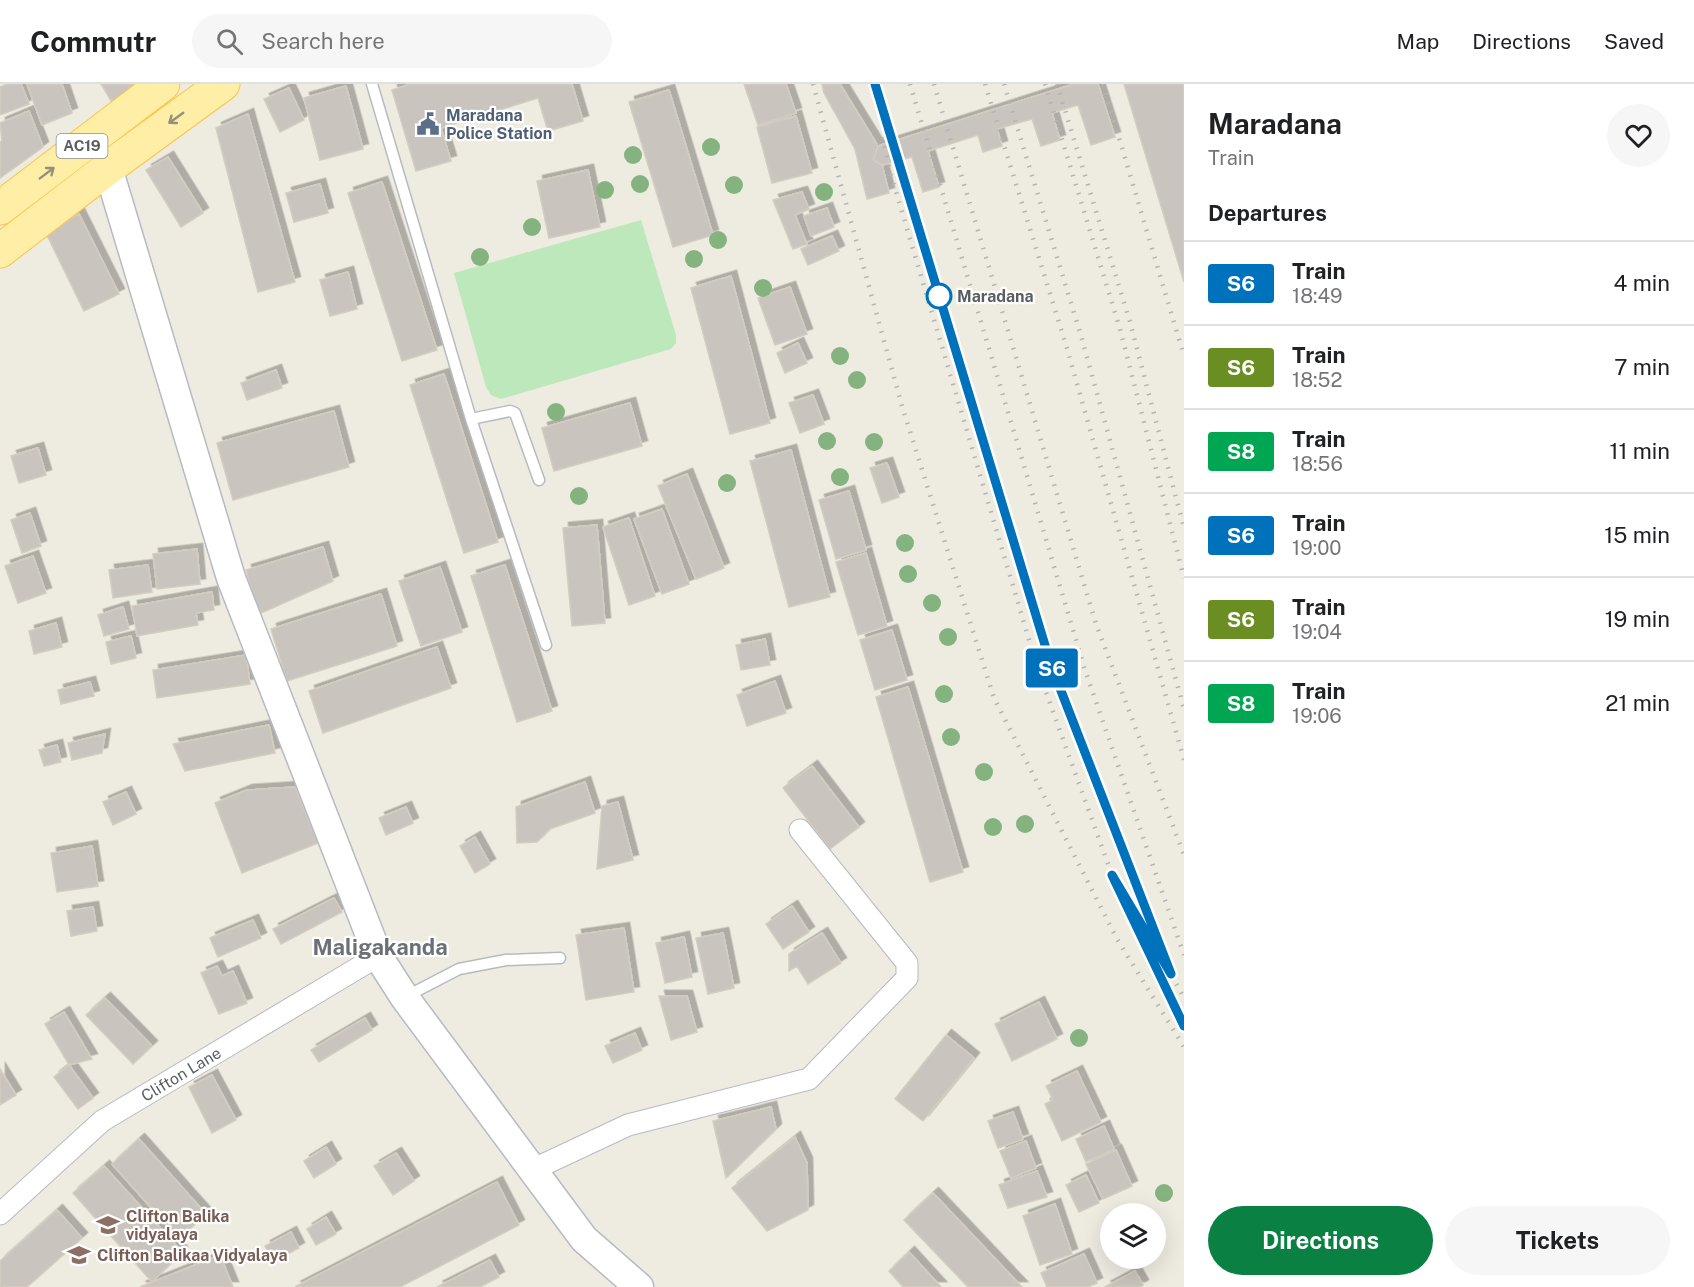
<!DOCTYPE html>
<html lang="en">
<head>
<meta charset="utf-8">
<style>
  body { margin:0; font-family:"Public Sans",sans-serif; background:#f6f6f6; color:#202124; height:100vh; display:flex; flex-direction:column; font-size:22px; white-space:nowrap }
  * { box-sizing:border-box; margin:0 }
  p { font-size:20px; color:#757577 }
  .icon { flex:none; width:33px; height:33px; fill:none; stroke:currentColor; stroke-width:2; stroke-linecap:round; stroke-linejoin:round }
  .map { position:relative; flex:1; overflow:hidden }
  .details { display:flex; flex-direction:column; background:#fff; width:510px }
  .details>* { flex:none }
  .badge { padding:0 12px; border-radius:4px; font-size:21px; line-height:39px }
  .buttons { position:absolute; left:1100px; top:1119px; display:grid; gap:12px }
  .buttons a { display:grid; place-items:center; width:66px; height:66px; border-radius:50%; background:#fff; box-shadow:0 6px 24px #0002; font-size:30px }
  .map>.badge { position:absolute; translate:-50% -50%; box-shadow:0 0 0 3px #fff }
  h2 { padding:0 24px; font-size:22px; line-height:54px }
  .round { display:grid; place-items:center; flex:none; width:63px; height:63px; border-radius:32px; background:#f6f6f6 }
  .head { display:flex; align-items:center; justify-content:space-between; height:102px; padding:0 24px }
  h1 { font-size:28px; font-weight:700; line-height:45px }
  .button { display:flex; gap:12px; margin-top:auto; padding:12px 24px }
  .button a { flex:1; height:69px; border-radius:36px; background:#0b8043; color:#fff; font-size:24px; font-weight:700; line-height:69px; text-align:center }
  .button a+a { background:#f6f6f6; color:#202124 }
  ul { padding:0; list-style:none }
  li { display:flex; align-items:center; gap:18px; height:84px; padding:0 24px; border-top:2px solid #e0e0e0 }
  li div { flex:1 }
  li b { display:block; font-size:22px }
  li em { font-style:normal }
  li .badge { min-width:66px; font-weight:700; text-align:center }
  header { display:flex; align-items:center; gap:36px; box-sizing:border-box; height:84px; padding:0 30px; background:#fff; border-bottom:2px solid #e0e0e0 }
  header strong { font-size:28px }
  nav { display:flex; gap:33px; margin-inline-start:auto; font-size:21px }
  .search { width:420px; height:54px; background:#f6f6f6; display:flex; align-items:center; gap:15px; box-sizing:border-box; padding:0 21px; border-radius:33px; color:#757577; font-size:22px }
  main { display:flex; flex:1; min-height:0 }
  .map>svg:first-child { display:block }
  .green { fill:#bde8bb }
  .building { fill:#c9c5be; stroke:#d3ccbf; stroke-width:1.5; filter:url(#shadow) }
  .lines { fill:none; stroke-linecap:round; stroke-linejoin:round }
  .service-casing { stroke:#b7babf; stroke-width:13 }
  .minor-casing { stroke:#b7babf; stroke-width:23 }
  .secondary-casing { stroke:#b7bbc1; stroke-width:31 }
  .primary-casing { stroke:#fbc54d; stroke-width:35 }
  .service { stroke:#fff; stroke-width:10 }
  .minor { stroke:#fff; stroke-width:21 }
  .secondary { stroke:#fff; stroke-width:28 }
  .primary { stroke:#ffeea5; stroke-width:33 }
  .rail { stroke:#b3b4b4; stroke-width:4.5; stroke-dasharray:1.5 8; stroke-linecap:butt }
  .tree { fill:#84b37f }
  .oneway { stroke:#94907a }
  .line-casing { stroke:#fff; stroke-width:14 }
  .line { stroke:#0072bc; stroke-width:9 }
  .stop-dot { fill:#fff; stroke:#0072bc; stroke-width:3 }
  .labels { text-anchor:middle; stroke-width:4.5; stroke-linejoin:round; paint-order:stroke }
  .shield { fill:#fff; stroke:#8c8e92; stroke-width:1.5 }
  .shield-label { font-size:15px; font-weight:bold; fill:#5a5e63 }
  .service-label { font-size:16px; font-weight:bold; fill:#4e5e75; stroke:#fff; text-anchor:start }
  .stop-label { font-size:16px; font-weight:bold; fill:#5a5e63; stroke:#fff; text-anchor:start }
  .street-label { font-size:16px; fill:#5a5e63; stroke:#fff }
  .education-label { font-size:16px; font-weight:bold; fill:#785e54; stroke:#fff; text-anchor:start }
  .district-label { font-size:22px; font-weight:bold; fill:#6b7075; stroke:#fff }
</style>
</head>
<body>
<header>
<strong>Commutr</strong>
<div class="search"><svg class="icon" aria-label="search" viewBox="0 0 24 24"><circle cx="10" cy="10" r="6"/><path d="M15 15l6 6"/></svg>Search here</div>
<nav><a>Map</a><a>Directions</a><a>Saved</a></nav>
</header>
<main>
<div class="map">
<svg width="1184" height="1203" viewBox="0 0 1184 1203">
  <defs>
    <filter id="shadow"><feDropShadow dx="5.5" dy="-5.5" stdDeviation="0" flood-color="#0004"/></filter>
  </defs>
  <rect width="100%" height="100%" fill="#eeebe1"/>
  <path class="green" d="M641,136l35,115v8l-5,6 -170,50 -10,-4 -5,-8 -32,-114z"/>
  <path class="building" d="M7,0h14l8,20 -29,11v-28z
    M27,0h35l10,29 -30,12z
    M101,0h42l-30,20z
    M411,0h161l11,37 -35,10 -10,-33 -97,30 10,33 -35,10 -24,-81z
    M744,0h42l10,29 -38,12z
    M822,0h18l38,62 -5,14 9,5 7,28 -22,6 -12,-50 -31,-56z
    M1074,0h24l17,53 -24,8 -13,-40 -26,8 8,27 -19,6 -9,-27 -35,10 5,17 -19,6 -5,-17 -50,16 11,36 -16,5 -11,-35 -30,8 -9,-5 5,-14z
    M1124,0h60v198z
    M346,2l17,63 -43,11 -16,-62z
    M289,4l15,32 -24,12 -16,-33z
    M669,6l44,145 -40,12 -44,-145z
    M29,27l14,36 -43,31v-36l2,-1 -2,-18z
    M248,30l47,168 -37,10 -42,-164z
    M796,32l16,57 -40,10 -15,-56z
    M168,73l35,56 -22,14 -35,-57z
    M588,86l12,57 -51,11 -12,-57z
    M382,98l55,168 -35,11 -54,-168z
    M320,100l8,29 -34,9 -8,-29z
    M802,108l7,17 -14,6 12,29 -14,5 -20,-49z
    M827,124l7,19 -23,9 -7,-20z
    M79,130l40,80 -35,17 -39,-80z
    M832,152l7,15 -31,14 -7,-16z
    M348,188l9,37 -27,7 -10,-36z
    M731,192l39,147 -40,11 -39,-146z
    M790,203l17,47 -32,11 -17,-47z
    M798,259l9,20 -22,10 -8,-20z
    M276,286l6,18 -35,12 -6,-17z
    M444,290l54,168 -34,11 -54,-168z
    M813,311l11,29 -24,9 -11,-30z
    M630,319l12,43 -88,25 -12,-43z
    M334,327l15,56 -116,33 -16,-57z
    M38,364l8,27 -27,8 -8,-27z
    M791,366l39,147 -41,10 -39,-146z
    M887,379l12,34 -17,6 -12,-35z
    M687,390l37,94 -28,11 -38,-93z
    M849,407l17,59 -30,9 -17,-59z
    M662,425l27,75 -27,10 -28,-75z
    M30,429l11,33 -19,7 -11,-33z
    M629,434l26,78 -26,9 -26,-78z
    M597,441l8,98 -33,3 -9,-98z
    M323,463l10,34 -74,33 -13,-44z
    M197,465l3,35 -43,5 -4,-35z
    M866,469l21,73 -29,9 -22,-73z
    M33,472l13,37 -28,10 -13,-37z
    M148,481l4,27 -39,6 -4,-28z
    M505,481l47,146 -35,11 -46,-146z
    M440,483l22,65 -41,14 -22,-65z
    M212,508l2,18 -18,3 2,12 -61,11 -5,-30z
    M381,510l16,52 -110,35 -16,-52z
    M123,523l6,22 -25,7 -6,-21z
    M56,539l6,24 -28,7 -5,-23z
    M892,546l15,50 -32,10 -15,-50z
    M131,552l5,22 -25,6 -5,-22z
    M765,555l5,26 -29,5 -5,-25z
    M437,563l14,41 -128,45 -14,-42z
    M246,571l4,29 -93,14 -4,-28z
    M775,597l11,32 -39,13 -10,-31z
    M90,598l4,14 -33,8 -3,-14z
    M908,603l55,185 -33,10 -54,-185z
    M269,641l6,28 -90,18 -12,-27z
    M105,650l-3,19 -30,7 -4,-17z
    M57,661l4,17 -17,4 -5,-16z
    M812,682l47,61 -29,22 -47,-61z
    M585,698l10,31 -45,16 -13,13 -20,1 -1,-36z
    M295,703l23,56 -76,30 -27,-70 32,-13z
    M126,708l10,22 -23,11 -10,-23z
    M618,718l15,58 -36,9 5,-63z
    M406,723l7,16 -27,12 -7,-17z
    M475,753l15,27 -15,9 -15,-27z
    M92,762l6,40 -41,6 -6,-39z
    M334,814l8,14 -61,32 -8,-15z
    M792,822l17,26 -26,17 -17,-25z
    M93,823l4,24 -26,5 -4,-25z
    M253,836l8,18 -43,19 -8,-19z
    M624,844l10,64 -48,8 -10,-65z
    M723,849l11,55 -26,6 -12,-56z
    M822,849l19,30 -33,21 -11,-18 -8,5v-17z
    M684,853l8,40 -27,6 -9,-40z
    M217,882l5,10 11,-5 14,32 -28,11 -18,-41z
    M659,912h28l10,36 -26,8z
    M105,914l47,48 -19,18 -47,-49z
    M1039,918l18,37 -45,22 -17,-37z
    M64,928l28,47 -23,6 -24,-41z
    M365,934l7,12 -53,32 -8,-12z
    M635,949l7,17 -29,13 -8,-17z
    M946,951l28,23 -51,63 -28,-22z
    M69,981l24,33 -15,11 -24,-32z
    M0,985l16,26 -16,10z
    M1077,987l24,51 -39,19 -17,-37 8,-4 -7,-14z
    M212,991l24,45 -24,13 -23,-46z
    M771,1023l5,22 -50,49 -13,-57z
    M1013,1028l10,27 -25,9 -10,-27z
    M1104,1042l10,23 -28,13 -10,-23z
    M795,1053l12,26 1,47 -41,21 -35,-43z
    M139,1055l67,75 -27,25 -67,-75z
    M1026,1057l10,27 -25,10 -11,-27z
    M326,1063l10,17 -22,14 -10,-17z
    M1116,1066l16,36 -29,13 -17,-35z
    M396,1069l18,28 -21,14 -19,-29z
    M104,1082l78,86 -30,30 -79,-89z
    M1037,1087l10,26 -39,11 -9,-23z
    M1086,1091l13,28 -20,9 -13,-27z
    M497,1098l22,43 -119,62h-105z
    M933,1109l89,94h-54l-64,-67z
    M1055,1120l17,50 -32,11 -17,-49z
    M57,1126l25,28 -55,49h-27v-26z
    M326,1133l10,17 -20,11 -9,-16z
    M291,1148l8,16 -26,14 -8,-16z
    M909,1168l32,35h-38l-14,-16z
    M1084,1170l13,29 -9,4h-41l-6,-14z
    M220,1171l13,32h-93z
    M490,1176l9,17 -19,10h-43z
    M1135,1187l8,14 -3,2h-35z"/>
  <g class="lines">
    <g class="service-casing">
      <path id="service" d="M372,0l99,335 75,226
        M471,335l39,-8 5,2 24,67
        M405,913l54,-28 47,-9 54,-2"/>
    </g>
    <g class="minor-casing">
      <path id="minor" d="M532,1086l96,-45 181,-46 98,-101v-15l-107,-133
        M0,1130l102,-93 276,-165"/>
    </g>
    <g class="secondary-casing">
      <path id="secondary" d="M108,84l123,410 147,378 27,42 179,241 55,48"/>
    </g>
    <g class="primary-casing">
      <path id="primary" d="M0,124l163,-124
        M0,167l108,-83 115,-84"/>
    </g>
    <use href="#service" class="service"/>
    <use href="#minor" class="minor"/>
    <use href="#secondary" class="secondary"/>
    <use href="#primary" class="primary"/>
    <path class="rail" d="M813,0l89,322 92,292 123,241 67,108
      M875,0l176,581 120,309 13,24
      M910,0l175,586 99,285
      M934,0l162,540 88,231
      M985,0l81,261 118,415
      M1004,0l78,255 102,370
      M1045,0l75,245 64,249
      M1057,0l73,238 54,206
      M1103,0l81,272
      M883,53l8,38 147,495 74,205 39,65
      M1140,850l44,92"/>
  </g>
  <g class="tree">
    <circle cx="711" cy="63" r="9"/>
    <circle cx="633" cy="71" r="9"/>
    <circle cx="640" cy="100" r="9"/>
    <circle cx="734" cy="101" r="9"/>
    <circle cx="605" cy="106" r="9"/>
    <circle cx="824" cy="108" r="9"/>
    <circle cx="532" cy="143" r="9"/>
    <circle cx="718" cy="156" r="9"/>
    <circle cx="480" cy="173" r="9"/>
    <circle cx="694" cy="175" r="9"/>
    <circle cx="763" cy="204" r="9"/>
    <circle cx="840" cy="272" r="9"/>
    <circle cx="857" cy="296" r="9"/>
    <circle cx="556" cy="328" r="9"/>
    <circle cx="827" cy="357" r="9"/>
    <circle cx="874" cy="358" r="9"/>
    <circle cx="840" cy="393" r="9"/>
    <circle cx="727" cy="399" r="9"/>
    <circle cx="579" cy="412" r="9"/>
    <circle cx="905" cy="459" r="9"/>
    <circle cx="908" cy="490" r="9"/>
    <circle cx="932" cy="519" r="9"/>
    <circle cx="948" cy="553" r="9"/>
    <circle cx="944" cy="610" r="9"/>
    <circle cx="951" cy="653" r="9"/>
    <circle cx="984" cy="688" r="9"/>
    <circle cx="1025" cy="740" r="9"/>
    <circle cx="993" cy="743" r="9"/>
    <circle cx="1079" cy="954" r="9"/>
    <circle cx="1164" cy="1109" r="9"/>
  </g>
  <defs><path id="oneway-shaft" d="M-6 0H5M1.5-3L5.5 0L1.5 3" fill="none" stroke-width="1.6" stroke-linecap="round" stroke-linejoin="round" transform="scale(1.5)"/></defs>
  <g class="oneway">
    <use href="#oneway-shaft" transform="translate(176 34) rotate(144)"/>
    <use href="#oneway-shaft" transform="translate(47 89) rotate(-37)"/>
  </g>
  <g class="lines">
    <g class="line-casing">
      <path id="line" d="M875,0l176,581 120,309 -59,-99 72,151"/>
    </g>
    <use href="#line" class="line"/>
  </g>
  <defs>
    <g id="civic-bare" transform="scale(1.8)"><path d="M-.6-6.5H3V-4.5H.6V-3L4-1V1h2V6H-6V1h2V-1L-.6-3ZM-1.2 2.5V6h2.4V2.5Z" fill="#5c6f8a" stroke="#fff" stroke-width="2.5" paint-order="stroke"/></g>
    <g id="school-bare" transform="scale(1.8)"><path d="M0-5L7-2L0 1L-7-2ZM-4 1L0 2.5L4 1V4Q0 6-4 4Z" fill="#8d6e63" stroke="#fff" stroke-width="2.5" paint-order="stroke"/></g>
  </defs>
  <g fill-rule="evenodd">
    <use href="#civic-bare" x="428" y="40"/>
    <use href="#school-bare" x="108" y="1141"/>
    <use href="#school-bare" x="79" y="1171"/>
  </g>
  <circle class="stop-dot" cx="939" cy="212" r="12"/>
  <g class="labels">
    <rect class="shield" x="56.5" y="50" width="51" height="24" rx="4.5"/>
    <g class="shield-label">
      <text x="82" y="67">AC19</text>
    </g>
    <g class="service-label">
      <text x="446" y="37">Maradana<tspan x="446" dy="18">Police Station</tspan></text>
    </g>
    <g class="stop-label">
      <text x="957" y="218">Maradana</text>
    </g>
    <g class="street-label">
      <text transform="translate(181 990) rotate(-31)" y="6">Clifton Lane</text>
    </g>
    <g class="education-label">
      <text x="126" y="1138">Clifton Balika<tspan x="126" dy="18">vidyalaya</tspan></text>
      <text x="97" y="1177">Clifton Balikaa Vidyalaya</text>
    </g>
    <g class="district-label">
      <text x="380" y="871">Maligakanda</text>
    </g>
  </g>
</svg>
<div class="buttons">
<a><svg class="icon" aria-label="layers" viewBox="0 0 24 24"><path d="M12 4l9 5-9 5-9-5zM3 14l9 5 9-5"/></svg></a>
</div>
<b class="badge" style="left:1052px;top:584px;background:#0072bc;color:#fff">S6</b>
</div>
<section class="details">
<div class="head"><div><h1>Maradana</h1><p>Train</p></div><a class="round"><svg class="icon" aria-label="heart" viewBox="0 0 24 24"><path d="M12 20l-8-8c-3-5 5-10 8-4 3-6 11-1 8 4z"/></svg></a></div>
<h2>Departures</h2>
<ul>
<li><span class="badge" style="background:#0072bc;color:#fff">S6</span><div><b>Train</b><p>18:49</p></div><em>4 min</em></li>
<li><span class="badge" style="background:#6b8e23;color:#fff">S6</span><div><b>Train</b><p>18:52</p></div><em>7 min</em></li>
<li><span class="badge" style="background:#00a651;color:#fff">S8</span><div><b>Train</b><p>18:56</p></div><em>11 min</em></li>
<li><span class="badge" style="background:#0072bc;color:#fff">S6</span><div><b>Train</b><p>19:00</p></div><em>15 min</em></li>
<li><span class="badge" style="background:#6b8e23;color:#fff">S6</span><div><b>Train</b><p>19:04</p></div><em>19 min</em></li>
<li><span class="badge" style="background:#00a651;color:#fff">S8</span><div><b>Train</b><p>19:06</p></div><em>21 min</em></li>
</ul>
<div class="button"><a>Directions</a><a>Tickets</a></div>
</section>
</main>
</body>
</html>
